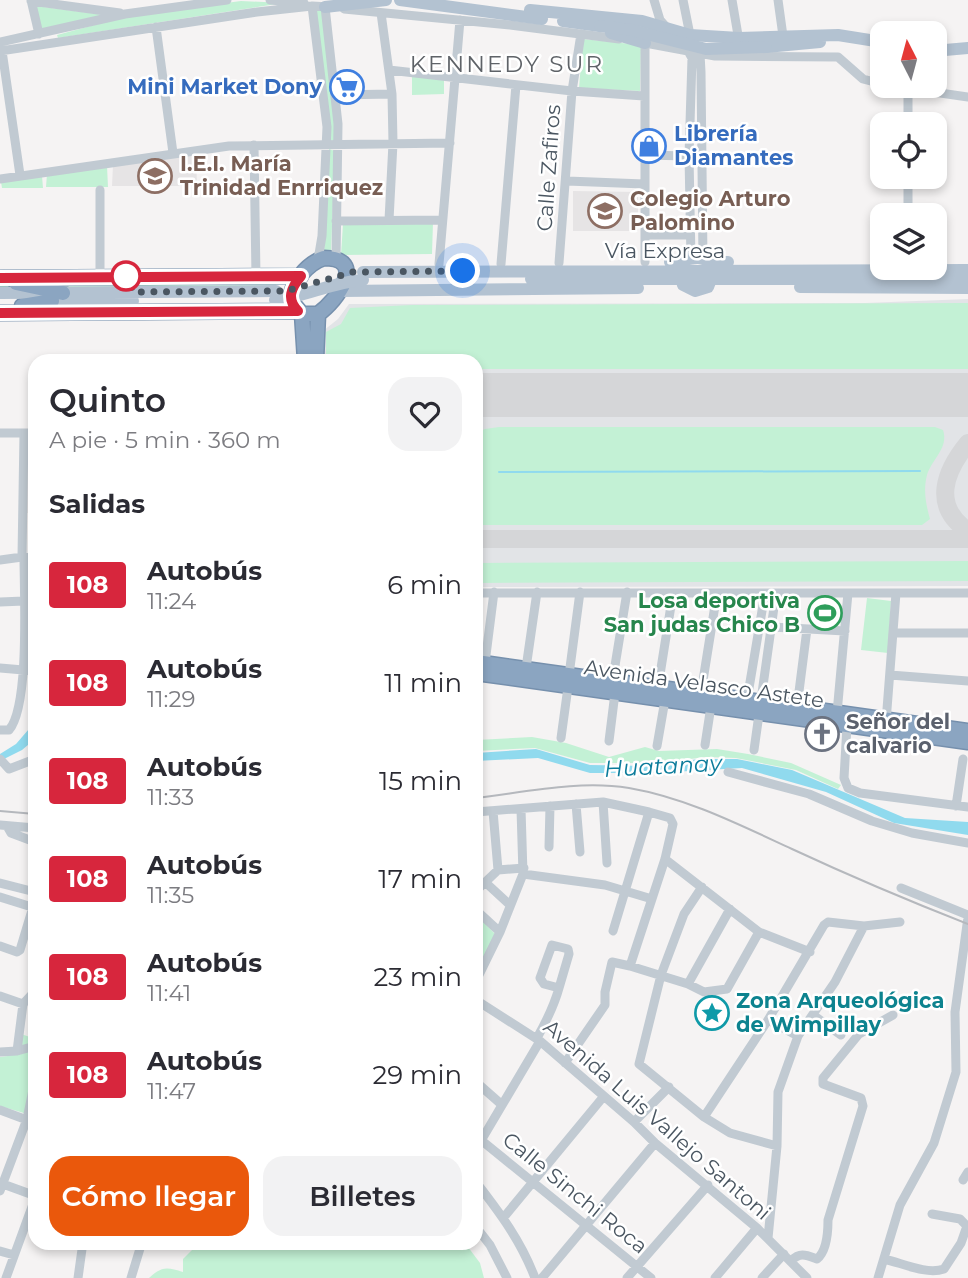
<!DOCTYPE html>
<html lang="es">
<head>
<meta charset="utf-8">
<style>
  body { margin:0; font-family:Montserrat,sans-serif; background:#f2f2f3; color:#2b2b33; height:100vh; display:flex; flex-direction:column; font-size:26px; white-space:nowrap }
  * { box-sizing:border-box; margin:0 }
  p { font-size:23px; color:#7c7c81 }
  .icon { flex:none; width:38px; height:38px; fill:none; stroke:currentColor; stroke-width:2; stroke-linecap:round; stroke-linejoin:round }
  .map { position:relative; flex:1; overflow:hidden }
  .panel { position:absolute; left:28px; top:354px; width:455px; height:896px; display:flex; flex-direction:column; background:#fff; border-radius:21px; box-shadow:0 4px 10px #0003 }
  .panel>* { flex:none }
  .badge { padding:0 14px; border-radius:5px; font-size:24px; line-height:46px }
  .needle { width:46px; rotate:354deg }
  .tools { position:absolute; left:870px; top:21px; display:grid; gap:14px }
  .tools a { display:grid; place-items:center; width:77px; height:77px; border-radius:14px; background:#fff; box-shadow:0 4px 10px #0003; font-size:35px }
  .you { position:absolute; width:35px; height:35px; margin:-18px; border:5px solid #fff; border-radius:50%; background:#1a73e8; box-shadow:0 0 0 10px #1a73e833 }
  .map>.badge { position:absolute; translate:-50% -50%; box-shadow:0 0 0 4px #fff }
  h2 { padding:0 21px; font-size:26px; line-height:63px }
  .round { display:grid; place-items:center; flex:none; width:74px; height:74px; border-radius:21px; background:#f2f2f3 }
  .headline { display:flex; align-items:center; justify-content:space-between; height:119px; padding:0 21px }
  h1 { font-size:33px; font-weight:600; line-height:52px }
  .button { display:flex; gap:14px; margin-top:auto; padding:14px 21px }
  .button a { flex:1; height:80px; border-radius:21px; background:#ea580c; color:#fff; font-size:28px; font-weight:600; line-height:80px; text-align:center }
  .button a+a { background:#f2f2f3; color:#2b2b33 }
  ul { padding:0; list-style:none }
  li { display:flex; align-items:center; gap:21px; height:98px; padding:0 21px }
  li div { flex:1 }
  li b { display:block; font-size:26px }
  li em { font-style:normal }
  li .badge { min-width:77px; font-weight:700; text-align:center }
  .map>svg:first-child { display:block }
  .education { fill:#e6e4e5 }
  .airport { fill:#e2e4e7 }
  .green { fill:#c3f1d5 }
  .water { fill:#90daee }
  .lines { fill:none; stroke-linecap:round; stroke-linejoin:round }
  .stream { stroke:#90daee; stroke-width:2 }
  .taxiway { stroke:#d5d6d8; stroke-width:18 }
  .runway { stroke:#d5d6d8; stroke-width:44 }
  .highway-casing { stroke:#7690ad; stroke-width:17 }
  .minor { stroke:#c1cad2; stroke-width:9 }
  .major { stroke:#b3c2d1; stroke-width:12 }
  .highway { stroke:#8ba5c1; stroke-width:14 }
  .rail { stroke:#b5b8bd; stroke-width:2 }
  .major-bridge { stroke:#b3c2d1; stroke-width:12 }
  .line-casing { stroke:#fff; stroke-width:16 }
  .line { stroke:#d7263d; stroke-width:10 }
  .walk { stroke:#4a5661; stroke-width:7; stroke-dasharray:0 12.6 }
  .stop-dot { fill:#fff; stroke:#d7263d; stroke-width:3.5 }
  .labels { text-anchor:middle; stroke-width:5; stroke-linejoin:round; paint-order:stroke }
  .shop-label { font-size:21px; font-weight:bold; fill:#366cbe; stroke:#fff; text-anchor:end }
  .education-label { font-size:21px; font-weight:bold; fill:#785e54; stroke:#fff; text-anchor:start }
  .street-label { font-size:21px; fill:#4a5661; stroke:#fff }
  .leisure-label { font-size:21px; font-weight:bold; fill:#27864d; stroke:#fff; text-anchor:end }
  .worship-label { font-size:21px; font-weight:bold; fill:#5b616d; stroke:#fff; text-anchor:start }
  .culture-label { font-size:21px; font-weight:bold; fill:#0d838f; stroke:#fff; text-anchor:start }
  .neighbourhood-label { font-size:23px; letter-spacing:2px; fill:#5f6368; stroke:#fff }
  .water-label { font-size:23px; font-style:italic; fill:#0c7c9b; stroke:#fff }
</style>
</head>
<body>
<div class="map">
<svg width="968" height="1278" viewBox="0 0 968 1278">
  <rect width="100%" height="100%" fill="#f5f3f3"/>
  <path class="education" d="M196,154l1,32h-85l1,-21z
    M573,191l65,1v39h-65z
    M24,441h11v72h-11z"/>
  <path class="airport" d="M968,299v287l-492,1v-227h-153v-29l15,-12 11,-15 516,-1z"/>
  <path class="green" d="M241,1l42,2 -225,35 -1,-3 71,-19z
    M36,6l69,9 -64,14z
    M315,7l8,4 13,129 -6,1z
    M583,39l58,6 -1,46 -61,-3z
    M412,75l32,2v17l-32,1z
    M329,149l6,2 -4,101h-7z
    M107,166l1,21h-62l1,-13z
    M42,176l1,12h-41l-1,-6z
    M433,222l-1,32 -91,1 2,-31z
    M276,281v6l-276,1v-6z
    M968,303v66h-492v-9h-150v-28l15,-8 9,-16 62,-3z
    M499,427h436l8,3c6,18 -11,29 -16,45 -4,15 -1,30 3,44l-8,6h-446v-92l9,-4z
    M968,561v20l-492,2v-20z
    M867,598l24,3 -3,52 -27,-3z
    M810,603l30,1 1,19 -32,-2z
    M532,737l34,6 43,14 36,-10 14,4 58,-2 31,5 43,9 50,22 -3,4 -42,-19 -60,-12 -29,-1 -52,6h-65l-55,-15 -59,3v-11z
    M476,914l20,21 -20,44z
    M35,1033v96l-4,-2 3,-11 -34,-10v-49l8,-1 12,-10 1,-12 9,3z
    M199,1243h266l15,20 4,15h-335c13,-12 18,-11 34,-6v-13z"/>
  <path class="water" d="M35,722v17l-13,11 -22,11v-7l16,-10z
    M536,749l54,16 59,1 50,-7h38l55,11 113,48 63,4v13l-74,-12 -68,-31 -84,-24 -87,5h-65l-52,-15 -62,3v-8z"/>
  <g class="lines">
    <path class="stream" d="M499,472l421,-1"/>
    <path class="taxiway" d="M940,395l20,5 8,7
      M968,443c-23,28 -37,63 0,88
      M476,539h492"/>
    <path class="runway" d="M476,395h492"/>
    <g class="highway-casing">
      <path id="highway" d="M324,258c44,0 13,43 -6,56h-16l-11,-13c-2,-17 17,-38 33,-43z
        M0,278l301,-2
        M16,283l47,10
        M22,306l30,-5
        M0,313l298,-2
        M302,314l3,46
        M316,360l2,-46
        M476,662l492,69
        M476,673l492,69"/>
    </g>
    <path class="minor" d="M31,0l8,34
      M270,0l34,3
      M654,0l6,20 8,9
      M683,0l7,35
      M732,0l7,41
      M778,0l5,36
      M31,1l89,12
      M312,6l15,121 -5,109 -4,24
      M325,7l13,117 -2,136
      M344,9l166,16 109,14
      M381,13l11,81 1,49 -4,77
      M156,27l17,126
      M0,42l125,-28 102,-14
      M640,42l75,14 123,1 25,22 19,5
      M687,49l5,9 -3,98 2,103
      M696,49l4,5 1,18 2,188
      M0,51l257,-39 55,-6 18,1
      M2,51l18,124
      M389,70l183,21 72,5
      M892,86l76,11
      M336,95l56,-1
      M908,124v-36
      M254,145l2,132
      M643,155l46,1
      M0,179l229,-33 221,-3
      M567,181l77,3
      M100,190v86
      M908,215v-38
      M336,221l106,-1
      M645,235h45
      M645,262v-219
      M559,263l13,-172 9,-57
      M439,264l21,-244
      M501,264l15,-179
      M0,433h35
      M22,557l2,-124
      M0,560l22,-3 13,1
      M476,593h492
      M0,602l24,-1
      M772,627l73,4
      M893,633h75
      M485,663l9,-71
      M0,668l35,3
      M526,668l11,-76
      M569,675l11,-83
      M890,675l78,6
      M612,684l15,-92
      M658,687l15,-94
      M701,693l16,-100
      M747,700l18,-107
      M797,707l10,-78
      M837,713l11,-120
      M886,722l10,-129
      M847,726l-3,52 4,10 12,5 108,14
      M0,730h9c21,-24 15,-138 15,-173
      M561,738l7,-51
      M609,741l6,-48
      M705,745l6,-39
      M657,746l8,-46
      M754,750l22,-157
      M0,759l9,10 26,-10
      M728,772l81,22 63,27 40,12 56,10
      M603,802l4,61
      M576,804l4,48
      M956,806l7,-47
      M493,811l5,59
      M476,812l127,-10 46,10 -36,119
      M0,825l35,3
      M7,826l4,7 24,9
      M549,847l1,-41
      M665,859l94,73 51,20
      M523,874l82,11 47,14
      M485,882l25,23
      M0,883l35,9
      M702,887l-18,27 -23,61 -22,89 65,53 26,16 47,13
      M901,888l67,27
      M476,891l22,-21 26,-2
      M0,897l35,11
      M476,910l24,22
      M0,946l17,6 3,-2 13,-43
      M630,966l35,-107 8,-35 -3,-6 -21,-6
      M476,981l24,-49 23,-58 -2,-65
      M688,984l16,8 23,-3 32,-57
      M0,996l23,8
      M476,1000l64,41 94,81 21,21 102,85 50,50
      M813,1015l28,20
      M768,1020l30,16
      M537,1038c9,-16 17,-32 22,-50l10,-34 -1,-5 -16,-4 -12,33 4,6 15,4
      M17,1051l18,-5
      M0,1052l17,-1 6,-47 12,-13
      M565,1063l40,-58v-13l7,-30 18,4 58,18 42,-75
      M476,1082l25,22
      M0,1110l35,13
      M704,1117l64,-97 56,-95 4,-3 36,4 36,-4
      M634,1122l35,-35
      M476,1136l175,142
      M482,1139l58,-98
      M963,1180l5,-8
      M476,1182c24,31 45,59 59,96
      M0,1183l33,12
      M0,1191l27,-72 8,-39
      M504,1217l100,-121
      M476,1227l14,18 17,33
      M768,1238l9,-92 1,-54 20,-56 37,-54 29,-56
      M0,1251l14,4
      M884,1259c18,4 42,16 60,10l17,-26 6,-17 -7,-7 -28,-5
      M791,1261c9,-9 15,-6 26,-2 10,-8 11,-26 11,-39l35,-114 -2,-8 -38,-14v-6l36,-44 34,-19
      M6,1278l27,-74 2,-18
      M78,1278l5,-36
      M131,1278l11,-36
      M542,1278l113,-135
      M627,1278l81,-93
      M715,1278l42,-50
      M762,1278l22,-24
      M878,1278l22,-73 34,-62 22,-71 -1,-60 13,-95"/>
    <path class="major" d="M400,0l142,19
      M325,7l61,-7
      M530,10l112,11 48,14 49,3 99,-3 44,7
      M563,21l37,5
      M611,33l34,10
      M766,47l54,-5
      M934,51l34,-3
      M670,262c9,0 22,-5 29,-4 10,2 18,4 29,4
      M363,272l605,-2
      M680,273l3,12 12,6 13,-4 5,-13
      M531,279h437
      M800,287l168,1
      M341,291l297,-3
      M0,293l276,-2
      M46,301h87"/>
    <use href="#highway" class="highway"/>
    <path class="rail" d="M476,798c50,-6 103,-18 153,-10 58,10 111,37 163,61 58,27 117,52 176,75
      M0,811l35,3"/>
    <path class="major-bridge" d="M600,26l31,4 75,19 60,-2
      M275,300c30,-3 57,-18 88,-20"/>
  </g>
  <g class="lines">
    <g class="line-casing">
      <path id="line" d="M0,278l301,-2c-10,12 -15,23 -3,35l-298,2"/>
    </g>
    <use href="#line" class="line"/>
    <path class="walk" d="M126,276l8,16 152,-1 67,-19 110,-1"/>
  </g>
  <defs>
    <g id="supermarket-ring" transform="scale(1.75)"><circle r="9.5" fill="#fff" stroke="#3f7fe0" stroke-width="1.5"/><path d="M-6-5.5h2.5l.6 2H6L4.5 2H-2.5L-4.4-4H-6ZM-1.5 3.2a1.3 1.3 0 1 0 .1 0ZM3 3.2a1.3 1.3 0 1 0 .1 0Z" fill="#3f7fe0"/></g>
    <g id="shop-ring" transform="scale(1.75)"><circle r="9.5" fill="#fff" stroke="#3f7fe0" stroke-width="1.5"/><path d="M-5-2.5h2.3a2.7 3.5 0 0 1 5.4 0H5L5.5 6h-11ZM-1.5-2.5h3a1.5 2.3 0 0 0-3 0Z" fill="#3f7fe0"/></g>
    <g id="school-ring" transform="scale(1.75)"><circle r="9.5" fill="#fff" stroke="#8d6e63" stroke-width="1.5"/><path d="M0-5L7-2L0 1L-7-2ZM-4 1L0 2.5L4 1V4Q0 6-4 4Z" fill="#8d6e63"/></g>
    <g id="stadium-ring" transform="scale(1.75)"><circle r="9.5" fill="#fff" stroke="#2e9e5b" stroke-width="1.5"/><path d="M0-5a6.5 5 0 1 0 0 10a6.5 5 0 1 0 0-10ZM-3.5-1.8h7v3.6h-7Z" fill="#2e9e5b"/></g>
    <g id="church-ring" transform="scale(1.75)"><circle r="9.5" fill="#fff" stroke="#6b7280" stroke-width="1.5"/><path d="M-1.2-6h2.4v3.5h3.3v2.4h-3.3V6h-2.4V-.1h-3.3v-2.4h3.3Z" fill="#6b7280"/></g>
    <g id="sight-ring" transform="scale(1.75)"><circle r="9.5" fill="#fff" stroke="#0f9aa8" stroke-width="1.5"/><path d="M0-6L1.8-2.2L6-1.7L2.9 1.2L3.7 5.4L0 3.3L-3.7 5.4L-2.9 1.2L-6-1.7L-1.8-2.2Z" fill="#0f9aa8"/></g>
  </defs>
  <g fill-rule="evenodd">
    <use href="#supermarket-ring" x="347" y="87"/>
    <use href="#shop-ring" x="649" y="146"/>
    <use href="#school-ring" x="155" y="176"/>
    <use href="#school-ring" x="605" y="211"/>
    <use href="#stadium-ring" x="825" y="613"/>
    <use href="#church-ring" x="822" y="734"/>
    <use href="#sight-ring" x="712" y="1013"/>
  </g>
  <circle class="stop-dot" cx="126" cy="276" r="14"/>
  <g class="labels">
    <g class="shop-label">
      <text x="322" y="94">Mini Market Dony</text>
      <text x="674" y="141" text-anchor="start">Librería<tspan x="674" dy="24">Diamantes</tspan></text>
    </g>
    <g class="education-label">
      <text x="180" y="171">I.E.I. María<tspan x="180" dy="24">Trinidad Enrriquez</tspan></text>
      <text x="630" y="206">Colegio Arturo<tspan x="630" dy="24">Palomino</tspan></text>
    </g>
    <g class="street-label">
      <text transform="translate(549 168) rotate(-86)" y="7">Calle Zafiros</text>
      <text x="665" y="258">Vía Expresa</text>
      <text transform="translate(704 684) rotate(8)" y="7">Avenida Velasco Astete</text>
      <text transform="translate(657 1120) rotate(41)" y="7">Avenida Luis Vallejo Santoni</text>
      <text transform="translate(575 1193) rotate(39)" y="7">Calle Sinchi Roca</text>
    </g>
    <g class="leisure-label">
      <text x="800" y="608">Losa deportiva<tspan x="800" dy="24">San judas Chico B</tspan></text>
    </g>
    <g class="worship-label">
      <text x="846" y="729">Señor del<tspan x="846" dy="24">calvario</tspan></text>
    </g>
    <g class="culture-label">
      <text x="736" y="1008">Zona Arqueológica<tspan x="736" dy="24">de Wimpillay</tspan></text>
    </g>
    <g class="neighbourhood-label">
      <text x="507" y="72">KENNEDY SUR</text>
    </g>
    <g class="water-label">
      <text transform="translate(663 766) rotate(-3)" y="8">Huatanay</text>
    </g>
  </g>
</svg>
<div class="tools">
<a><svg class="needle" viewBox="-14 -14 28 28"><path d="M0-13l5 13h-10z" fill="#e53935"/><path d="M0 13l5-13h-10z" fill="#7c7c81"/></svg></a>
<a><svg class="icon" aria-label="locate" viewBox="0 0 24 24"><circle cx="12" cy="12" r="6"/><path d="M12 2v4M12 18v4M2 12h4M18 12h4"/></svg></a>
<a><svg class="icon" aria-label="layers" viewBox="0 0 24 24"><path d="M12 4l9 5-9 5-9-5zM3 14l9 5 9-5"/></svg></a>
</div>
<div class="you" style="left:463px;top:271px"></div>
<section class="panel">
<div class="headline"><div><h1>Quinto</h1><p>A pie · 5 min · 360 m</p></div><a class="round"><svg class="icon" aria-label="heart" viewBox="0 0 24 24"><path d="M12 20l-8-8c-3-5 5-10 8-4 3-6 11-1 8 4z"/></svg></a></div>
<h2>Salidas</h2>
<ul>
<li><span class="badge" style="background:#d7263d;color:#fff">108</span><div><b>Autobús</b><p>11:24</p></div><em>6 min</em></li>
<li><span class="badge" style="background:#d7263d;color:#fff">108</span><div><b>Autobús</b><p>11:29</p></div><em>11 min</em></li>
<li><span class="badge" style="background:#d7263d;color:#fff">108</span><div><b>Autobús</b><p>11:33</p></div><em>15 min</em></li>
<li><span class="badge" style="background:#d7263d;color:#fff">108</span><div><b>Autobús</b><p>11:35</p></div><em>17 min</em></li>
<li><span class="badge" style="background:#d7263d;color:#fff">108</span><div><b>Autobús</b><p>11:41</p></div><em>23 min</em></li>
<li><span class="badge" style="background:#d7263d;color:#fff">108</span><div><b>Autobús</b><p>11:47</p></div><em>29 min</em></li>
</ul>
<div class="button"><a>Cómo llegar</a><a>Billetes</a></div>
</section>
</div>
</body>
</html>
